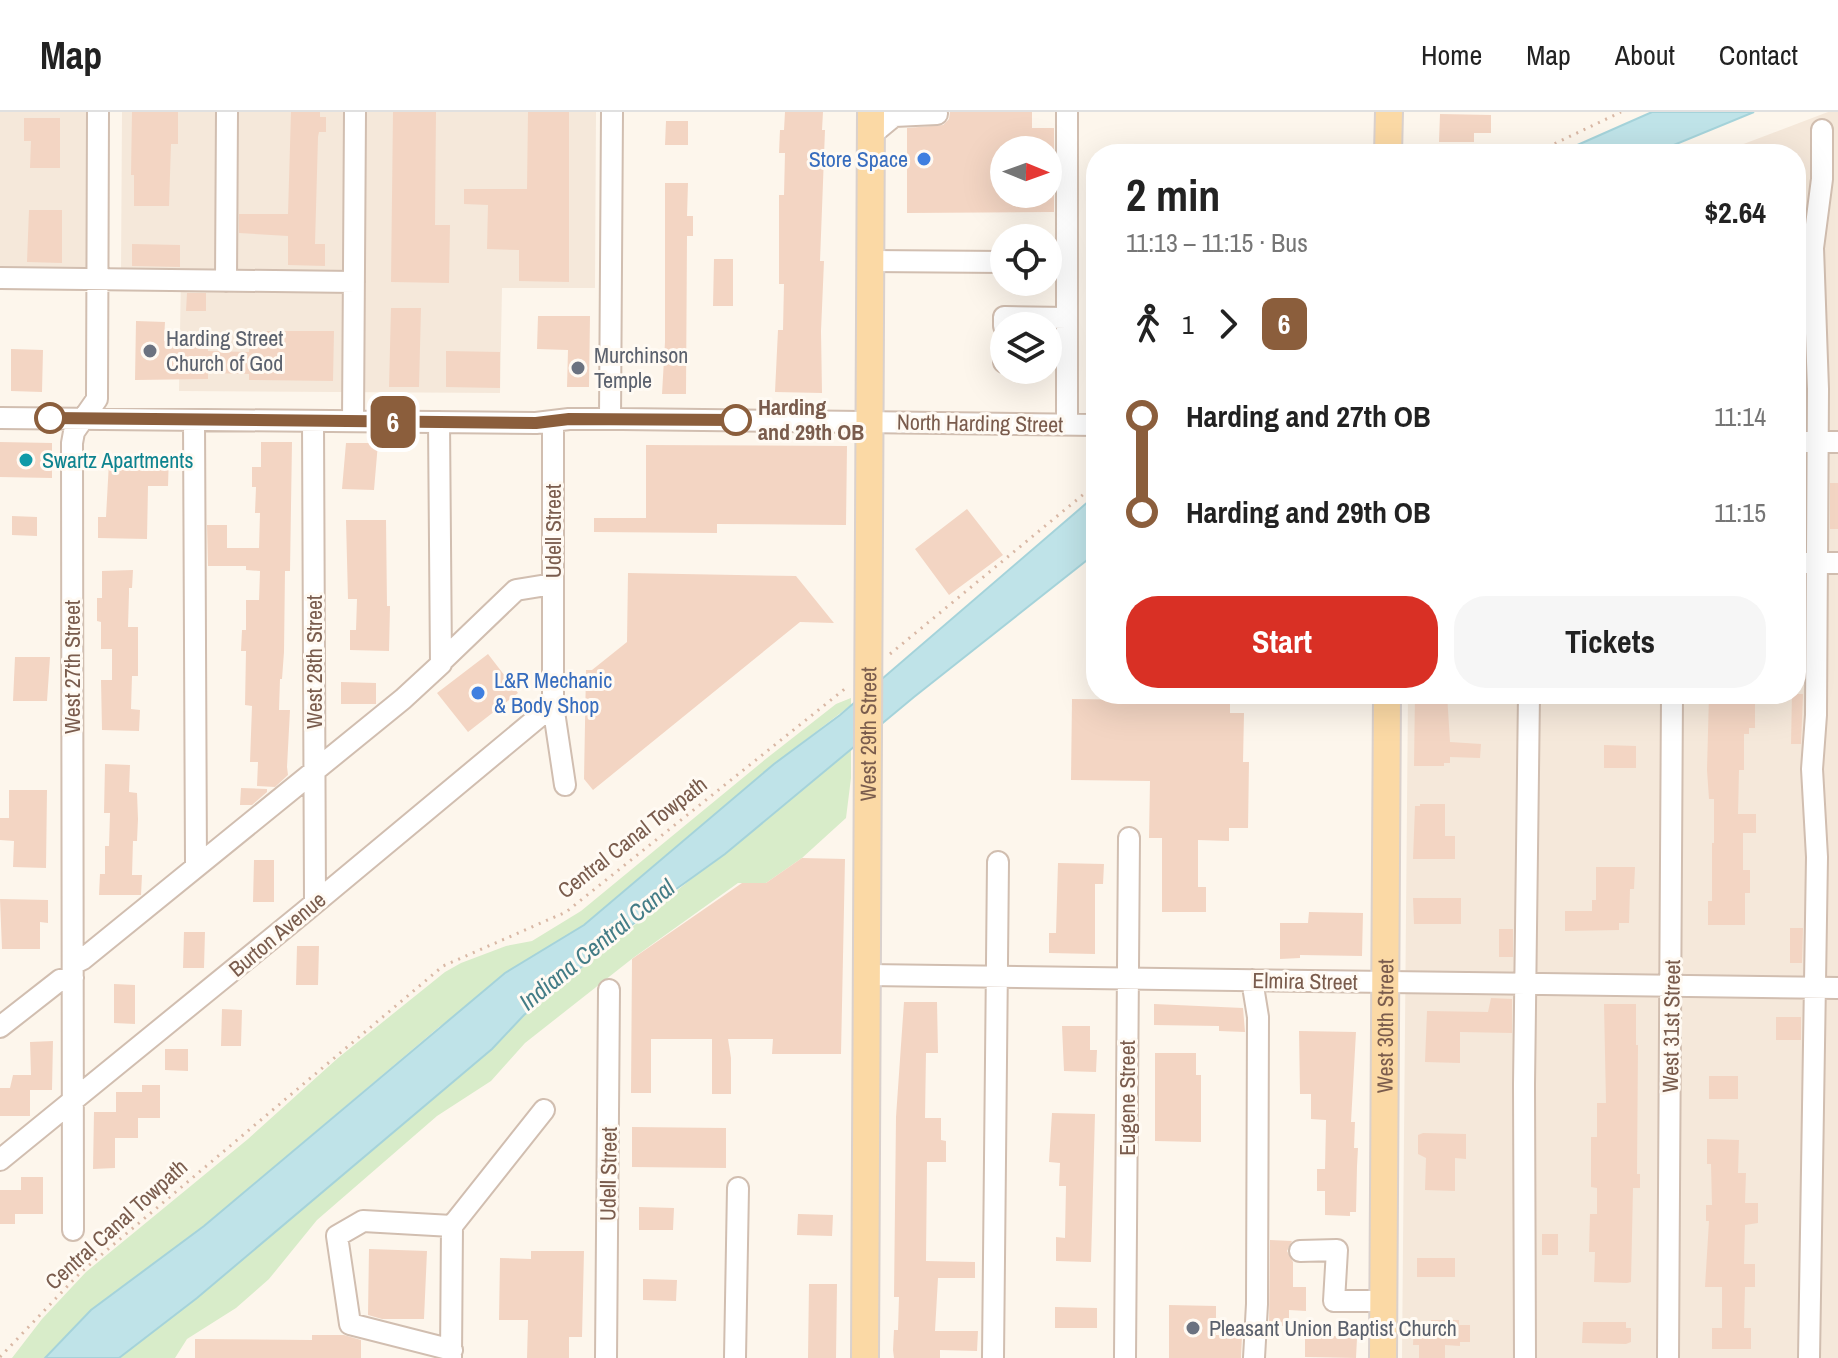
<!DOCTYPE html>
<html lang="en">
<head>
<meta charset="utf-8">
<style>
  body { margin:0; font-family:"Archivo Narrow",sans-serif; background:#f6f6f6; color:#222; height:100vh; display:flex; flex-direction:column; font-size:30px; white-space:nowrap }
  * { box-sizing:border-box; margin:0 }
  p { font-size:26px; color:#767676 }
  .icon { flex:none; width:44px; height:44px; fill:none; stroke:currentColor; stroke-width:2; stroke-linecap:round; stroke-linejoin:round }
  .map { position:relative; flex:1; overflow:hidden }
  .drawer { position:absolute; left:1086px; top:32px; width:720px; height:560px; display:flex; flex-direction:column; background:#fff; border-radius:32px; box-shadow:0 8px 32px #0002 }
  .drawer>* { flex:none }
  .badge { padding:0 16px; border-radius:12px; font-size:28px; line-height:52px }
  .needle { width:52px; rotate:91deg }
  .tools { position:absolute; left:990px; top:24px; display:grid; gap:16px }
  .tools a { display:grid; place-items:center; width:72px; height:72px; border-radius:50%; background:#fff; box-shadow:0 8px 32px #0002; font-size:40px }
  .map>.badge { position:absolute; translate:-50% -50%; box-shadow:0 0 0 4px #fff }
  .legs { display:flex; align-items:center; gap:12px; height:88px; padding:0 40px; font-size:26px }
  .legs p { margin-inline-start:auto }
  .summary { display:flex; align-items:center; justify-content:space-between; height:136px; padding:0 40px }
  h1 { font-size:44px; font-weight:700; line-height:60px }
  .primary-button { display:flex; gap:16px; margin-top:auto; padding:16px 40px }
  .primary-button a { flex:1; height:92px; border-radius:32px; background:#d93025; color:#fff; font-size:32px; font-weight:700; line-height:92px; text-align:center }
  .primary-button a+a { background:#f6f6f6; color:#222 }
  ul { padding:0 40px; list-style:none }
  li { display:flex; align-items:center; gap:28px; height:96px; font-size:30px }
  li i { display:grid; place-items:center; width:12px; height:100%; margin:0 10px; background:currentColor }
  li i::after { content:''; width:20px; height:20px; margin:-10px; border:6px solid; border-radius:50%; background:#fff }
  li p { margin-inline-start:auto }
  li:first-child i { background:linear-gradient(#0000 50%,currentColor 0) }
  li:last-child i { background:linear-gradient(currentColor 50%,#0000 0) }
  header { display:flex; align-items:center; gap:48px; box-sizing:border-box; height:112px; padding:0 40px; background:#fff; border-bottom:2px solid #e0e0e0 }
  header strong { font-size:38px }
  nav { display:flex; gap:44px; margin-inline-start:auto; font-size:28px }
  .map>svg:first-child { display:block }
  .residential { fill:#f5e8da }
  .green { fill:#d8ecc9 }
  .water { fill:#bfe3e8; stroke:#a5d3da; stroke-width:2 }
  .building { fill:#f3d5c3 }
  .lines { fill:none; stroke-linecap:round; stroke-linejoin:round }
  .minor-casing { stroke:#d1beb0; stroke-width:24 }
  .major-casing { stroke:#dad1cd; stroke-width:30 }
  .path { stroke:#d9b8a5; stroke-width:3; stroke-dasharray:2 6; stroke-linecap:butt }
  .minor { stroke:#fff; stroke-width:20 }
  .major { stroke:#fbd9a5; stroke-width:26 }
  .line-1-casing { stroke:#fff; stroke-width:18 }
  .line-1 { stroke:#8b5e3c; stroke-width:12 }
  .shop-dot { fill:#3f7fe0; stroke:#fffaf3; stroke-width:3 }
  .worship-dot { fill:#6b7280; stroke:#fffaf3; stroke-width:3 }
  .stop-1-dot { fill:#fff; stroke:#8b5e3c; stroke-width:4 }
  .culture-dot { fill:#0f9aa8; stroke:#fffaf3; stroke-width:3 }
  .labels { text-anchor:middle; stroke-width:6; stroke-linejoin:round; paint-order:stroke }
  .shop-label { font-size:22px; fill:#366cbe; stroke:#fffaf3; text-anchor:end }
  .worship-label { font-size:22px; fill:#5b616d; stroke:#fffaf3; text-anchor:start }
  .stop-label { font-size:22px; font-weight:bold; fill:#7a5c4d; stroke:#fffaf3; text-anchor:start }
  .street-label { font-size:22px; fill:#7a5c4d; stroke:#fffaf3 }
  .culture-label { font-size:22px; fill:#0d838f; stroke:#fffaf3; text-anchor:start }
  .water-label { font-size:24px; font-style:italic; fill:#437c86; stroke:#fffaf3 }
</style>
</head>
<body>
<header>
<strong>Map</strong>
<nav><a>Home</a><a>Map</a><a>About</a><a>Contact</a></nav>
</header>
<div class="map">
<svg width="1838" height="1246" viewBox="0 0 1838 1246">
  <rect width="100%" height="100%" fill="#fdf6ec"/>
  <path class="residential" d="M0,0h87v162l-87,-2z
    M122,0h474l-1,176h-93l-2,105 -321,-2 2,-116h-60z
    M1828,0h10v1246h-436l6,-664h388v-540h-79z"/>
  <path class="green" d="M851,586v7l-77,59 -190,161 -145,102 -235,199 -113,84 -46,48h-33l30,-39 44,-47 162,-133 90,-81 107,-86 16,-9 45,-17 26,-5 49,-30 186,-153 69,-54z
    M851,637v29l-5,40 -44,40 -36,25h-28l-105,75 -108,85 -34,38 -54,35 -120,104 -48,59 -33,29 -49,31 -12,19h-56l78,-60 295,-249 32,-34z"/>
  <path class="water" d="M1652,0h102l-102,42h-95z
    M1096,383v58l-182,144 -189,157 -57,41 -144,120 -32,34 -295,249 -78,60h-74l46,-48 113,-84 301,-253 79,-48 190,-161 66,-49z"/>
  <path class="building" d="M132,0h46v32h-7l-2,62h-35v-31h-3z
    M291,0h29v5h6v15h-7l-1,5 -3,107h10v22l-37,-1v-29l-49,-3v-19h49z
    M393,0h43l-1,113h15l-1,58 -58,-1z
    M528,0h41v170l-50,-1v-31l-32,-1 1,-44 -24,-1v-15h63z
    M785,0h38l-1,18h3l-5,131h4l-3,70 1,62 -47,-1 3,-62h5l1,-46h-5v-89h5l1,-42h-6l1,-23h4z
    M950,0h82v16h22v22h-50v44h50v18l-147,1v-85l36,-3 6,-6z
    M1440,2l51,1v18h-17v9h-35z
    M24,6h36v50h-30l1,-27h-7z
    M666,9h22v24h-23z
    M665,71h23l-1,33h6v20h-6l-1,158h-24l3,-52z
    M29,98h33v53l-35,-1z
    M132,132l48,1v22l-48,-1z
    M714,147h19v47h-20z
    M187,181h19v18h-20z
    M391,196h30l-2,79h-30z
    M538,204h52l-1,71h-22l1,-37 -31,-1z
    M136,209l29,1 -1,19h44v10l41,1 1,-21h84l-1,50 -84,-1v-6l-41,-1v6l-73,1z
    M11,237l32,1 -1,42 -31,-1z
    M446,239l54,1v36l-54,-1z
    M0,330l52,1v35l-52,-1z
    M261,330h31l-2,129h-5l-1,81 -2,27h-2l-1,31h11l-3,57 1,8 -13,12 -18,-1 1,-24h-8l2,-56 -7,-1 1,-54h-5l1,-21h4v-30h13l1,-29 -14,-1v-4h-38l-1,-41h20v23h32l1,-35h-5l1,-26h-4v-20h9z
    M346,331h32l-4,47 -32,-1z
    M646,333l201,1 -1,79 -129,-1v9l-123,-1v-14h52z
    M144,343h25l-1,31h-20l-1,53 -49,-1v-21h8l3,-55 35,1z
    M1796,371h8v46h-8z
    M1830,371h8v46h-8z
    M967,397l36,46 -54,40 -34,-46z
    M12,404l25,1v19l-25,-1z
    M346,408h40l1,86h3l-1,45 -39,-1v-20h6l1,-31h-9z
    M133,458l-1,18h-3v5l-1,34h10v49h-6l-1,33 9,1 -1,21 -37,-1 -1,-50h11v-31h-11v-27l-4,-1v-23h5v-27z
    M628,461l168,3 38,47 -34,-1 -207,168 -9,-11 2,-109h6l35,-28z
    M488,542l30,39 -50,39 -31,-39z
    M15,545h35l-3,44h-34z
    M341,570l35,1v21h-35z
    M1415,582h32l3,48 31,2 -1,14 -30,-1v6h-6v3h-30z
    M1709,582h46v34h-6v6h-5v36h-5l-1,44h18v19h-13v37h7v23h-5v32h-37v-24h4v-58h2v-44h-5l-2,-29z
    M1792,582h11l-2,50h-10z
    M1072,587l158,2v12h14l-1,49h6l-1,66h-19v13l-31,-1v47h8v25h-44v-74h-13l1,-57 -79,-1z
    M1604,633l32,1v22h-32z
    M105,652l25,1 -1,27 8,1 1,26 -1,22h-4l-1,34h10l-1,20h-42l1,-21h5v-28h4l1,-33h-6z
    M241,676l26,1v3l-15,13h-12z
    M9,678h38l-1,78 -33,-1 1,-26 -14,-1v-22h9z
    M1420,692h25v32h10v23h-42l2,-53h5z
    M802,746l43,1 -4,195h-69l1,-15h-45l3,19v36h-19v-55h-61v54h-20l1,-134 110,-76h24z
    M254,748h20v42h-21z
    M1058,751l46,1 -1,20h-8v70l-46,-1v-20h7z
    M1596,755h39l-1,22h-4l-1,34h-10v7l-54,1v-20h27v-11h4z
    M1413,786h48v26h-47z
    M0,787l48,1v23l-8,-1v27h-38z
    M1309,800l54,1 -1,43 -62,-1v3l-20,1v-36h28z
    M1790,816h13l-1,35h-12z
    M1499,817h14v28h-14z
    M184,820h21l-1,36h-21z
    M297,834h22l-1,39h-22z
    M114,872l21,1v39l-21,-1z
    M1491,886l21,1v34l-52,-1v31l-35,-1 2,-51 61,1z
    M904,890h33l1,51h-12l-1,65h16v22l5,1v21h-19l-1,99 49,1v16h-37l-3,53h43l-1,20 -37,-1v8h-46l-1,-8 1,-20h4l1,-33h-5l2,-180z
    M1154,892l89,4 2,24 -26,-1v-5l-65,-1z
    M1604,892h32v41h2l-1,129h3v14h-7l-2,94 -4,1 -33,-1 1,-30h-6l1,-38h7v-26l-6,-1v-50h6v-34h9z
    M222,897l20,1 -1,36h-20z
    M1776,905h25v23h-25z
    M1062,914h28v24h7l-1,22 -32,-1z
    M1299,919l57,1 -5,90h4l-1,26h4l-1,18 -1,46h-6v4l-25,-1v-24h-8v-22h8l1,-49 -15,-1v-25h-11z
    M53,929l-1,49h-22v26h-30v-28h10l3,-13h18l-1,-33z
    M165,937h23v22l-23,-1z
    M1155,941h41v22h5v67l-46,-1z
    M1709,964h29v23h-29z
    M142,973h18v33h-22v20h-23v30l-22,1 1,-57h22v-20h26z
    M1052,1001l43,1 -4,148 -35,-1v-24l9,1 1,-52h-7l1,-23 -11,-1z
    M632,1015l94,1v40l-94,-1z
    M1423,1021l43,1v25l-11,-1v33l-30,-1 1,-32 -8,-4v-19z
    M1707,1027l32,1 -1,33h8l-1,30h13v20l-13,2 -1,39h11v23h-10l-1,41h7v21h-39v-21h10v-41h-17l4,-66h-3v-16h6l-1,-41h-4z
    M21,1065h22v37h-28v10h-15v-34h21z
    M639,1095l35,1 -1,22h-34z
    M798,1102l35,1 -1,21 -35,-1z
    M1542,1122h16v21h-16z
    M1270,1128l22,1 -5,10 6,11v25h13v24l-17,-1v16h-20z
    M369,1137l58,2 -3,68h-42l-14,-4z
    M531,1139h53l-2,86h-13v21h-42l1,-38h-29l1,-62 31,1z
    M1417,1146h38v19h-38z
    M643,1167l34,1 -1,21 -33,-1z
    M809,1172h28l-1,74h-28z
    M1169,1193l47,1v29l26,1 -1,22h-72z
    M1055,1195l42,1v20h-42z
    M1431,1208h28v5h11v17h-10v4l-15,-1v13h-26v-13h-6l1,-23 17,1z
    M1583,1210h43v6h5v14l-5,2 -44,-1z
    M312,1223h32l17,5v18h-166v-19l117,1z
    M1321,1223l36,3 -1,20 -51,-1v-18h16z"/>
  <g class="lines">
    <g class="minor-casing">
      <path id="minor" d="M1067,0v312
        M871,23l23,-19 43,-2
        M870,149l134,1
        M0,166l354,4
        M226,169l1,-169
        M1004,214v-9l63,1
        M1004,250v-9
        M0,306l536,5 33,-4h53l474,6
        M610,307l2,-307
        M194,308l2,446
        M313,309l2,482
        M353,309l2,-309
        M553,309v284l12,80
        M1796,330h42
        M1796,451h42
        M442,549l74,-71 37,-6
        M73,852l10,-5 320,-260 38,-35 -2,-242
        M868,863l970,13
        M1252,868l6,37 -1,287 -3,54
        M0,915l60,-47 13,-2
        M0,1048l303,-247 250,-208
        M73,1118l-1,-787 2,-11 23,-33 1,-287
        M1300,1139l37,-1 -3,51h49
        M452,1238l-102,-26 -13,-88 26,-15 89,5
        M451,1246l1,-132 92,-116
        M606,1246l3,-368
        M735,1246l3,-170
        M993,1246l5,-496
        M1125,1246l4,-520
        M1525,1246l-1,-273 5,-391
        M1668,1246l4,-664
        M1809,1246l8,-501 -5,-88 4,-54 2,-326 -5,-141 9,-69v-49"/>
    </g>
    <g class="major-casing">
      <g id="major">
        <path d="M1388,42l1,-42"/>
        <path id="s1" d="M865,1246l6,-1246"/>
        <path id="s2" d="M1383,1246l4,-664"/>
      </g>
    </g>
    <path class="path" d="M1533,42l88,-42
      M890,542l206,-170
      M0,1245l81,-85 362,-306 123,-54 280,-224"/>
    <use href="#minor" class="minor"/>
    <use href="#major" class="major"/>
  </g>
  <g class="lines">
    <g class="line-1-casing">
      <path id="line-1" d="M50,306l486,5 33,-4 167,1"/>
    </g>
    <use href="#line-1" class="line-1"/>
  </g>
  <g class="shop-dot">
    <circle cx="924" cy="47" r="8"/>
    <circle cx="478" cy="581" r="8"/>
  </g>
  <g class="worship-dot">
    <circle cx="150" cy="239" r="8"/>
    <circle cx="578" cy="256" r="8"/>
    <circle cx="1193" cy="1216" r="8"/>
  </g>
  <g class="stop-1-dot">
    <circle cx="50" cy="306" r="14"/>
    <circle cx="736" cy="308" r="14"/>
  </g>
  <circle class="culture-dot" cx="26" cy="348" r="8"/>
  <g class="labels">
    <g class="shop-label">
      <text x="908" y="55">Store Space</text>
      <text x="494" y="576" text-anchor="start">L&amp;R Mechanic<tspan x="494" dy="25">&amp; Body Shop</tspan></text>
    </g>
    <g class="worship-label">
      <text x="166" y="234">Harding Street<tspan x="166" dy="25">Church of God</tspan></text>
      <text x="594" y="251">Murchinson<tspan x="594" dy="25">Temple</tspan></text>
      <text x="1209" y="1224">Pleasant Union Baptist Church</text>
    </g>
    <g class="stop-label">
      <text x="758" y="303">Harding<tspan x="758" dy="25">and 29th OB</tspan></text>
    </g>
    <g class="street-label">
      <text transform="translate(980 311) rotate(1)" y="8">North Harding Street</text>
      <text transform="translate(553 419) rotate(-90)" y="8">Udell Street</text>
      <text transform="translate(314 550) rotate(-90)" y="8">West 28th Street</text>
      <text transform="translate(72 555) rotate(-90)" y="8">West 27th Street</text>
      <text dy="8" stroke="none"><textPath href="#s1" startOffset="624">West 29th Street</textPath></text>
      <text transform="translate(632 725) rotate(-38)" y="8">Central Canal Towpath</text>
      <text transform="translate(277 822) rotate(-40)" y="8">Burton Avenue</text>
      <text transform="translate(1305 869) rotate(1)" y="8">Elmira Street</text>
      <text dy="8" stroke="none"><textPath href="#s2" startOffset="332">West 30th Street</textPath></text>
      <text transform="translate(1671 914) rotate(-89)" y="8">West 31st Street</text>
      <text transform="translate(1127 986) rotate(-90)" y="8">Eugene Street</text>
      <text transform="translate(608 1062) rotate(-89)" y="8">Udell Street</text>
      <text transform="translate(116 1112) rotate(-42)" y="8">Central Canal Towpath</text>
    </g>
    <g class="culture-label">
      <text x="42" y="356">Swartz Apartments</text>
    </g>
    <g class="water-label">
      <text transform="translate(597 833) rotate(-39)" y="8">Indiana Central Canal</text>
    </g>
  </g>
</svg>
<div class="tools">
<a><svg class="needle" viewBox="-14 -14 28 28"><path d="M0-13l5 13h-10z" fill="#e53935"/><path d="M0 13l5-13h-10z" fill="#767676"/></svg></a>
<a><svg class="icon" aria-label="locate" viewBox="0 0 24 24"><circle cx="12" cy="12" r="6"/><path d="M12 2v4M12 18v4M2 12h4M18 12h4"/></svg></a>
<a><svg class="icon" aria-label="layers" viewBox="0 0 24 24"><path d="M12 4l9 5-9 5-9-5zM3 14l9 5 9-5"/></svg></a>
</div>
<b class="badge" style="left:393px;top:310px;background:#8b5e3c;color:#fff">6</b>
<section class="drawer">
<div class="summary"><div><h1>2 min</h1><p>11:13 – 11:15 · Bus</p></div><b>$2.64</b></div>
<div class="legs"><svg class="icon" aria-label="walk" viewBox="0 0 24 24"><circle cx="13" cy="4" r="2"/><path d="M13 8l-2 6 4 7M11 14l-3 7M7 12l3-4h3l4 4"/></svg>1<svg class="icon" aria-label="forward" viewBox="0 0 24 24"><path d="M9 5l7 7-7 7"/></svg><b class="badge" style="background:#8b5e3c;color:#fff">6</b></div>
<ul>
<li><i style="color:#8b5e3c"></i><b>Harding and 27th OB</b><p>11:14</p></li>
<li><i style="color:#8b5e3c"></i><b>Harding and 29th OB</b><p>11:15</p></li>
</ul>
<div class="primary-button"><a>Start</a><a>Tickets</a></div>
</section>
</div>
</body>
</html>
